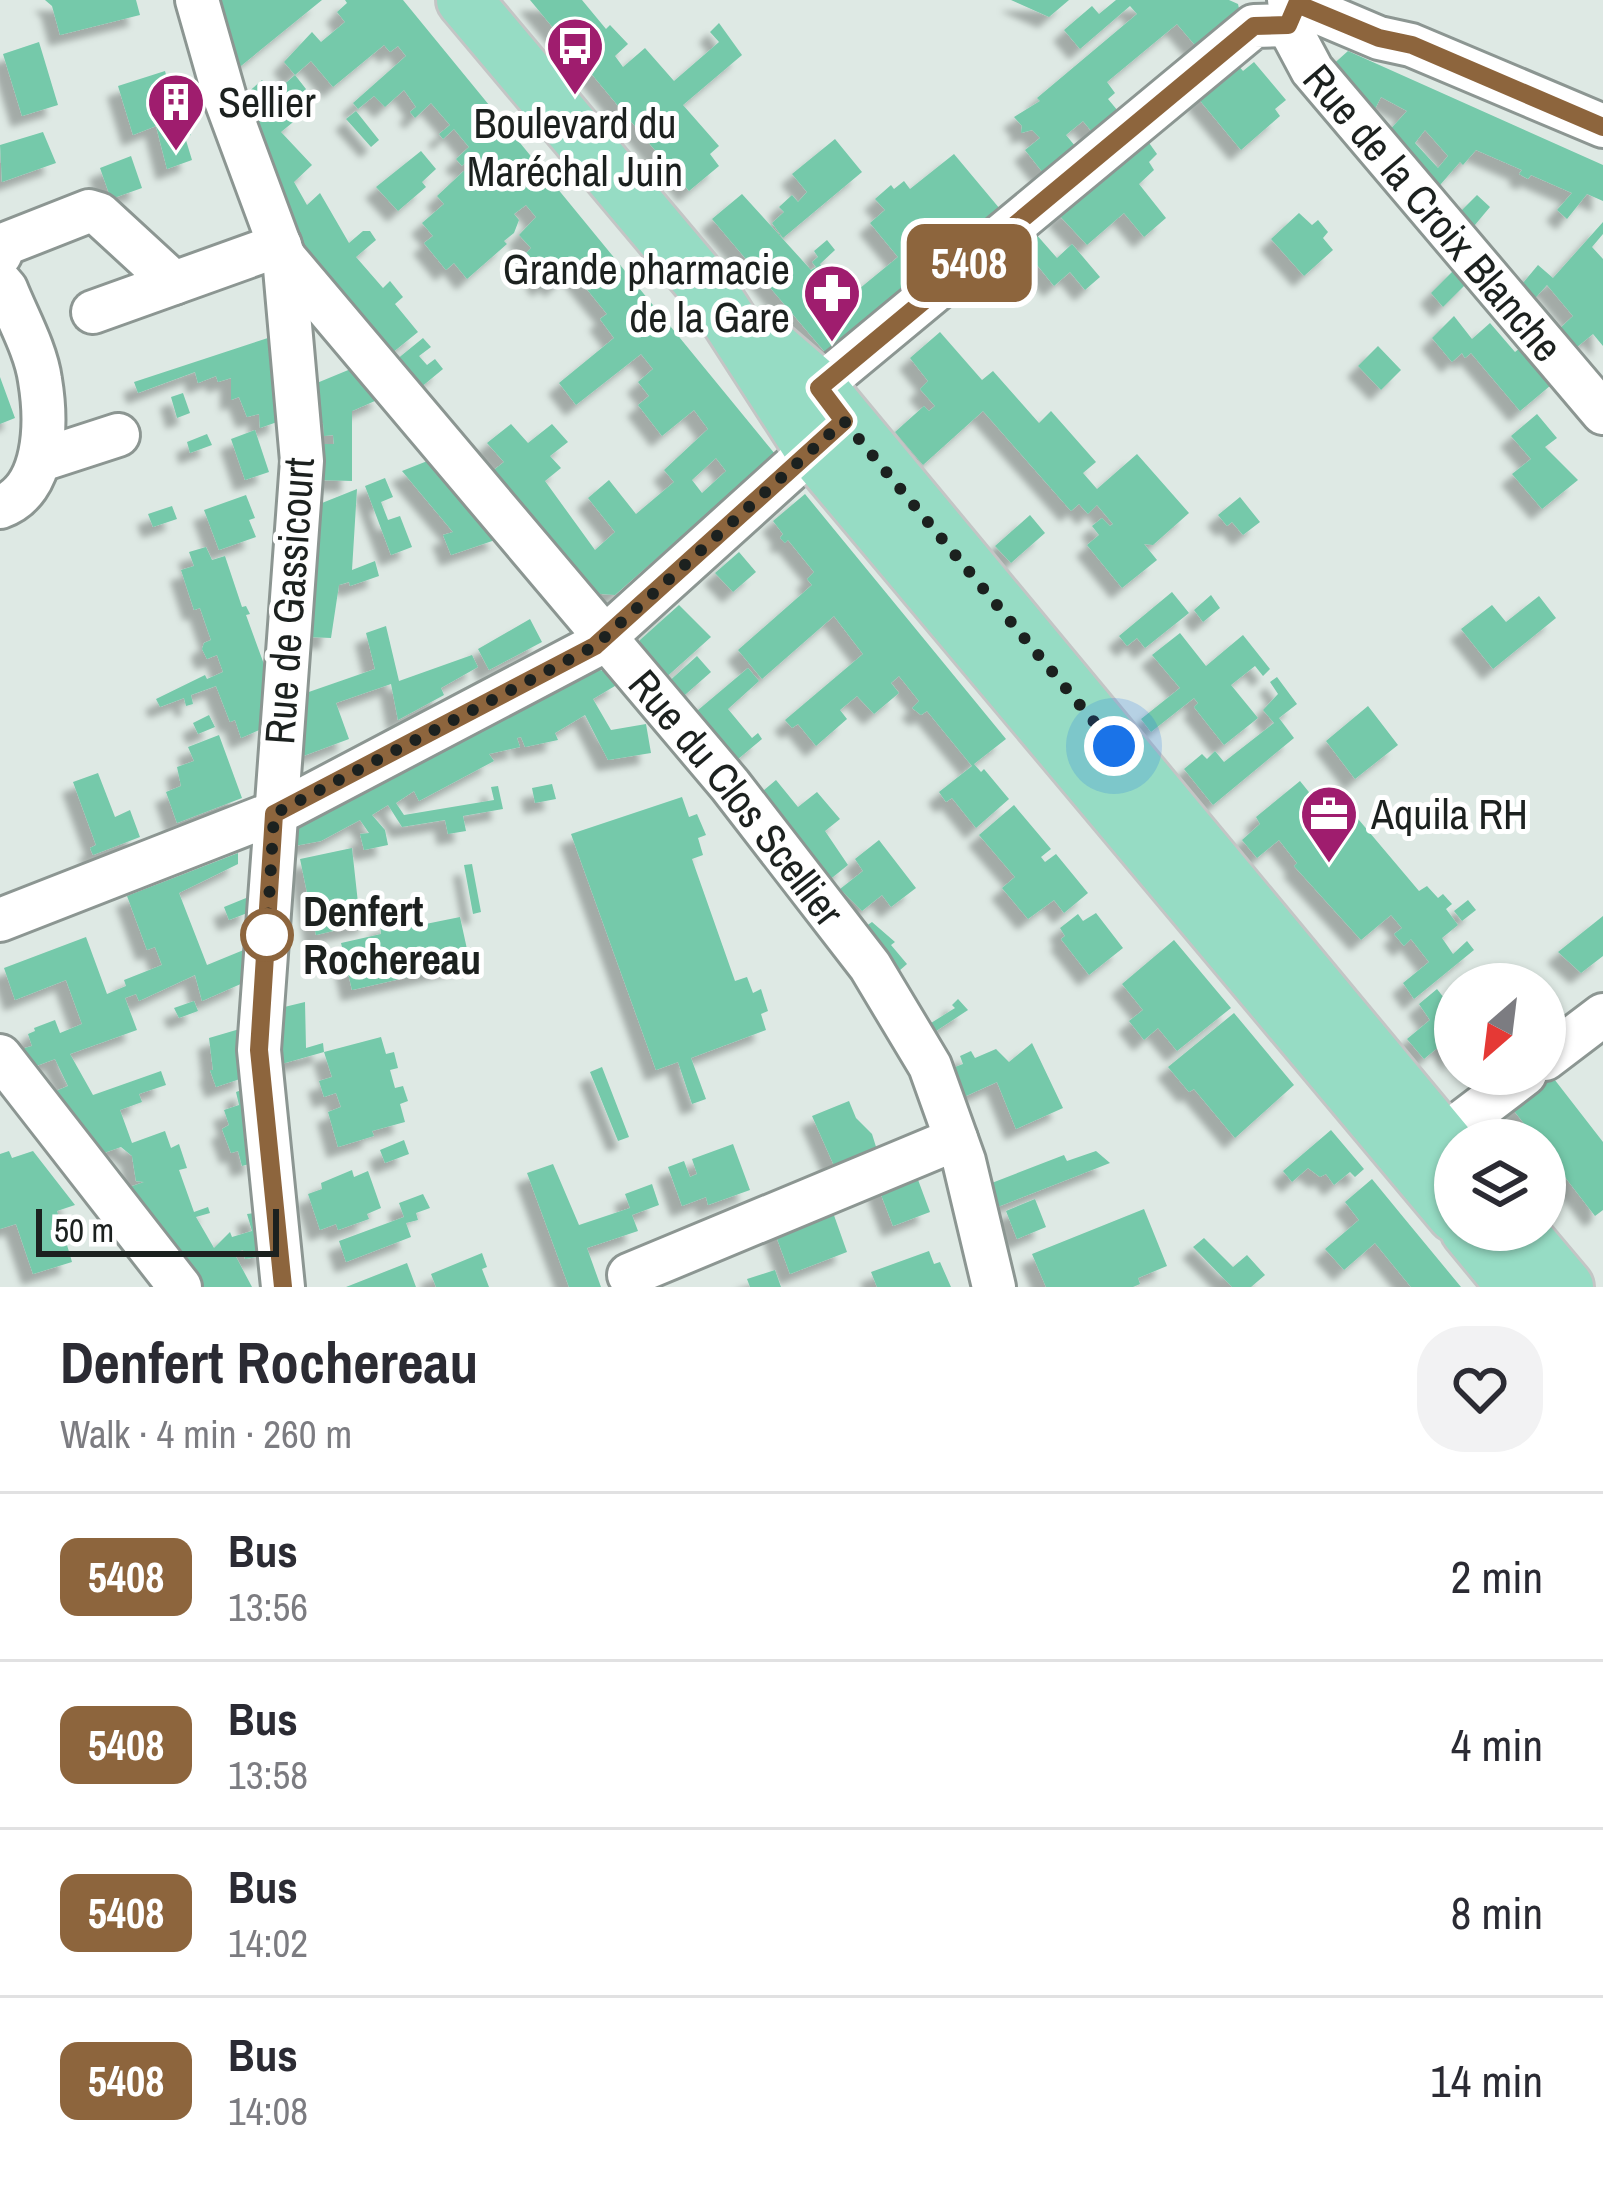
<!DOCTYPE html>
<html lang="en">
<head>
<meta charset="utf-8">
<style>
  body { margin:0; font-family:"Archivo Narrow",sans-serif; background:#f2f2f3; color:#2b2b33; height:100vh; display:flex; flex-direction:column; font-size:45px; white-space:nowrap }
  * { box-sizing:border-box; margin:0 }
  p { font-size:39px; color:#7c7c81 }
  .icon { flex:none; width:66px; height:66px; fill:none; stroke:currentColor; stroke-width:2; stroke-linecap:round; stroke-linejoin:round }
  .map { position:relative; height:1287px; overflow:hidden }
  .sheet { display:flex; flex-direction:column; background:#fff; flex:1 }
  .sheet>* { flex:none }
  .badge { padding:0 24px; border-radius:18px; font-size:42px; line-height:78px }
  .needle { width:78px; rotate:208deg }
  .controls { position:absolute; left:1434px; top:963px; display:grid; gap:24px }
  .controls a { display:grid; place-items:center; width:132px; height:132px; border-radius:50%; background:#fff; box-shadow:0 3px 9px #0004; font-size:60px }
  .scale { position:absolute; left:36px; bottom:30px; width:243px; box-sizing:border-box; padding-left:12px; border:6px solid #1c211f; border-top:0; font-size:33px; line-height:42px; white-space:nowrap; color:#1c211f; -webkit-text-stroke:9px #fff; paint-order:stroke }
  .you { position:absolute; width:60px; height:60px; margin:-30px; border:9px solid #fff; border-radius:50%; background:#1a73e8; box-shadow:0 0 0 18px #1a73e833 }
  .map>.badge { position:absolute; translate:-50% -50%; box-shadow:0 0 0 6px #fff }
  .round { display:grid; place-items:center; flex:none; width:126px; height:126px; border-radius:48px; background:#f2f2f3 }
  .summary { display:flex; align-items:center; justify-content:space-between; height:204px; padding:0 60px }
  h1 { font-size:57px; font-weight:800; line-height:90px }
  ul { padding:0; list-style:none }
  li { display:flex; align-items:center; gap:36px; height:168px; padding:0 60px; border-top:3px solid #e1e1e2 }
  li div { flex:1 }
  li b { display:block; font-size:45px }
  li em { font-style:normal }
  li .badge { min-width:132px; font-weight:700; text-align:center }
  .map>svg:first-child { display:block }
  .building { fill:#75c9aa; fill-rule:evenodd; filter:url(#shadow) }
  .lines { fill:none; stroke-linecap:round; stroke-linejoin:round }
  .minor-casing { stroke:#8c9692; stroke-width:48 }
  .major-casing { stroke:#c4c5c5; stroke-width:60 }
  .minor { stroke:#fff; stroke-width:42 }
  .major { stroke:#96dcc4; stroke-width:54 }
  .line-casing { stroke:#fff; stroke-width:27 }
  .line { stroke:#8d653d; stroke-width:18 }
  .walk { stroke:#1c211f; stroke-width:12; stroke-dasharray:0 21.6 }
  .stop-dot { fill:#fff; stroke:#8d653d; stroke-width:6 }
  .labels { text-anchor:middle; stroke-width:10; stroke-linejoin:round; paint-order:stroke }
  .poi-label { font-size:42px; fill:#1c211f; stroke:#fff; text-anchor:start }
  .street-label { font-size:42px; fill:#1c211f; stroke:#fff }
  .stop-label { font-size:42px; font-weight:bold; fill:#1c211f; stroke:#fff; text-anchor:start }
</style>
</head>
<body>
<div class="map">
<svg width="1603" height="1287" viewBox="0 0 1603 1287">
  <defs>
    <filter id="shadow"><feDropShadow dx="-11" dy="11" stdDeviation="3" flood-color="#0004"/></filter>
  </defs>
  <rect width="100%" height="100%" fill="#dee9e4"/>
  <path class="building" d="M45,0h91l4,15 -80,20 -8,-29z
    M211,0h111l-86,70z
    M345,0h58l372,454 -160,141 -26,-2 -99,-120 14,-11 -17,-19 24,-19 17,19 24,-19 16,18 -18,14 11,12 -16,13 50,69 20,-18 -27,-34 21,-18 27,34 38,-32 -10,-12 44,-41 -14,-19 -32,26 -24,-31 11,-9 -11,-14 15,-13 -12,-15 -65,51 -17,-22 55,-45 -14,-19 7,-5 -35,-43 -16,15 -6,-6 -7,6 -7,-9 5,-5 -16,-18 6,-6 -12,-13 17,-18 -10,-12 -12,9 5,6 -5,13 -10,8 3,3 -40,35 -13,-16 -8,7 -22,-27 9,-7 -11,-13 22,-19 -7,-8 31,-29 -3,-4 -3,3 -6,-7 13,-12 -15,-18 -11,10 -4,-5 11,-9 -19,-22 -16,15 -5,-6 6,-5 -12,-17 -19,17 -11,-11 -16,13 -5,-6 53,-47 -8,-10 -8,6 -6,-7 -51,42 -22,-26 -16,14 -11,-13 28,-30 9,10 24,-20 -8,-10 10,-9zM716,458l10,13 -24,22 -10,-13z
    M530,0h52l24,29 4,-4 18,19 -13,12 8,11 22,-19 29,33 45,-39 -9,-10 9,-9 23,32 -59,50 36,41 -9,8 9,12 -30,25z
    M1011,0h58l-20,17z
    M1116,0h113l9,4 3,13 -41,34 -23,-27 -70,58 8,11 -7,6 15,18 -26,21 -14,-17 -17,14 14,17 -32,27 -23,-29 15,-12 -8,-8 -11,3 1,-7 -8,-9 26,-16 -3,-3 100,-84 -7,-8 -50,43 -16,-19 28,-24 7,8z
    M39,42l19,63 -36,11 -19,-62z
    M1348,51l255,114v36l-16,-7 -20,25 -10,-9 15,-17 -41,-18 -3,4 -9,-5 3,-4 -46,-20 -13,15 -3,-3 -26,30 -48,-58 21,-23 -26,-14 -7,14 6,3 -5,6 -46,-52zM1425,130l23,26 -10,12 -23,-25z
    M1254,62l32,38 -11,9 5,7 -39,34 -44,-53 40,-33 6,7z
    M165,71l13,47 6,-2 7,19 -6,2 7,23 -25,9 -11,-43 -23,9 -15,-49z
    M295,75l11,14 -17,19 9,10 -17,14 31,33 -18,17 13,23 13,-12 29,50 14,-12h7l6,9 -20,17 27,31 7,-7 13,16 -8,7 23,28 -26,21 -84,-103 -19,-29 -44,-126 17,-15 11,14z
    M356,111l23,29 -8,7 -25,-28z
    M43,132l13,31 -54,19 -2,-37z
    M835,139l27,33 -79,66 -11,-15 12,-11 -5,-5 13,-12 6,7 9,-10 -15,-18z
    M1147,140l10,14 -8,8 5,8 -15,14 27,34 -22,19 -20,-24 -37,32 -29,-31z
    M421,151l15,18 -14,13 4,5 -28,24 -22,-24z
    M954,154l51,61 -166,137 -15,-1 -112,-132 30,-25 69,76 5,-3 -4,-5 6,-5 -4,-6 13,-11 8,10 -15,14 28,34 50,-41 -28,-34 15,-13 -10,-11 16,-14 3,4 10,-8 6,8z
    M131,156l11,32 -31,11 -11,-31z
    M1477,195l13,12 -21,25 -13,-16z
    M1299,213l13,12 6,-5 10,12 -5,6 10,12 -29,26 -33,-37z
    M1603,222v12l-11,13 11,12v87l-10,-12 -22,18 -16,-19 18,-17 -26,-31 -17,19 -12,-15 20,-24 15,13z
    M1035,233l22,25 15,-14 28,33 -15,13 -15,-18 -16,14 -33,-41z
    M1459,265l12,14 -28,28 -12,-14z
    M1454,316l18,23 18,-16 25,29 11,-9 31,37 -37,31 -49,-58 -6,5 -3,-5 -10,9 -20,-24z
    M940,332l42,48 11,-9 46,52 12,-12 45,51 -13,11 14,16 40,-35 52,59 -36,32 -9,-1 13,16 -35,28 -35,-43 12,-10 -7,-9 10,-8 8,8 3,-2 -16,-19 -9,9 -9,-10 -8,7 -88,-100 -60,54 -28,-33 29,-26 5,5 6,-5 -15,-17 8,-8 -18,-23z
    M274,336l6,85 -20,7 -1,-14 -12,3 -8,-20 -8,3v-22l-13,4 -2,-6 -18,7 -3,-11 -57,21 -4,-11z
    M423,338l8,9 -12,9 8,9 8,-6 8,10 -23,19 -24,-28z
    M1378,346l23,24 -20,20 -23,-24z
    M358,366l26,31 -32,14v70l-35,-1 1,-36h16l-1,-9 -9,1 -1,-13 -8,3 -3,-41z
    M0,377l15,41 -15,6z
    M183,393l7,20 -13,5 -6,-21z
    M1537,414l20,24 -12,9 33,33 -36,29 -30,-35 19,-15 -20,-23z
    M255,430l14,42 -24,8 -14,-41z
    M207,434l5,11 -22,8 -3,-11z
    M435,458l66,80 -50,17 -8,-20 10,-3 -51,-61z
    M385,478l8,19 -12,5 7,18 12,-4 12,31 -21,8 -26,-69z
    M357,489l-5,81 23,-9 4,15 -29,10 -1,-4 -10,3 -8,53 -23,-1 9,-132z
    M805,494l201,245 -32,25 7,8 3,-3 25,30 -33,29 -24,-30 -6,4 -7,-10 33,-26 -45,-55 -6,4 -9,-7 7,-7 -20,-25 -8,7 8,10 -25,21 -17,-18 -17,14 7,9 -31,27 -18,-22 -6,4 -7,-8 78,-66 -29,-38 -72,63 -24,-29 74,-65 -5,-6 7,-7 -26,-32 -3,3 -5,-5 3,-4 -10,-13z
    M246,495l9,23 -6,2 7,17 -37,13 -15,-40z
    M1240,497l20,25 -17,13 -11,-13 -5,4 -9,-11z
    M172,506l5,13 -24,8 -5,-13z
    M1030,515l15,18 -34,30 -16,-17z
    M206,547l6,13 13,-4 17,51 4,-1 4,8 -4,1 19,52 5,-2 -6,63 -23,10 -6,-18 -5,2 -14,-36 -25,9 2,9 -7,2 -2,-8 -24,9 -4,-8 49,-24 2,4 16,-7 -6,-17 -10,4 -5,-10 2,-6 7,-3 -11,-32 -6,2 -13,-40 13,-4 -5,-14z
    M739,552l17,20 -23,20 -18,-19z
    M1172,592l17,21 -44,35 -8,-10 -10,8 -8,-10z
    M1211,595l9,13 -17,14 -9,-12z
    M1539,596l17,22 -63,51 -32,-40 31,-24 14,17z
    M679,605l32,32 -49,44 -23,-26 1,-15z
    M530,619l12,23 -53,28 -11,-21z
    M386,626l13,55 73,-26 6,12 -37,21 3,7 -46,25 -7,-36 -55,19 13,36 -51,19 5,-64 72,-25 -9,-36z
    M1180,633l26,33 37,-31 27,34 -7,7 -8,-10 -24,19 27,33 -34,27 -30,-38 4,-4 -4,-5 -43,34 -10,-13 39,-31 -28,-33z
    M697,656l14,16 -33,29 -13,-16z
    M748,668l11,13 -31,28 24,29 6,-5 4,6 -31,26 -40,-49z
    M596,669l16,4 8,10 -27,16 18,31 35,-6 5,29 -43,7 -23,-45 -30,18 3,7 -33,7 -4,-10 -4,1 3,9 -31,7 5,7 -75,40 -5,-10 -18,12 8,12 90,-15 -3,-13 7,-1 5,23 -40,7 3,15 -18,3 -3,-14 -43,7 -14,-22 -16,10 13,15 3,15 -24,5 -4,-16 9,-1 -9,-13 -39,21 -32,6 1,-10 8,-10z
    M1277,677l20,27 -18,14 15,20 -81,67 -29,-36 18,-15 5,5 8,-8 9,11 50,-39 -11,-13 15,-16 -8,-12z
    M1368,706l30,39 -43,34 -29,-38z
    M209,715l6,12 -17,7 -5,-11z
    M219,735l23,63 -65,25 -11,-31 15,-6 -4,-19 17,-6 -6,-14z
    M98,773l17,44 15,-7 10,27 -47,18 -3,-7 6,-3 -23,-63z
    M776,780l22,27 19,-15 23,27 -15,12 23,34 -20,16 -71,-85z
    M1300,781l21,26 16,-13 82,97 8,-5 11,12 5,-4 9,10 -6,5 12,16 -16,13 11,16 14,-13 7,9 -60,49 -11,-16 26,-21 -18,-23 -7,7 -10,-12 8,-6 -11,-13 -30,25 -67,-74 3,-3 -18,-23 -22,18 -15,-18 18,-16 -4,-7z
    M552,784l4,15 -21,4 -3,-15z
    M682,797l7,20 8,-3 9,21 -8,3 5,17 -11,4 43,122 12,-4 6,16 8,-4 7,22 -7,3 5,16 -75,28 15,41 -14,5 -14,-42 -22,8 -85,-236z
    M1014,805l37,44 -10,8 4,5 11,-8 32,39 -24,20 -10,-13 -26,19 -26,-31 13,-11 -36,-42z
    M879,840l37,48 -25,19 -9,-12 -20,16 -22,-22 23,-18 -8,-12z
    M352,848l6,55 9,-1 4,20 -55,13 -16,-76z
    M238,853v11l-59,29 28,72 39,-16 -3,34 -41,18 -7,-26 -56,26 -3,-7 -11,4 12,32 -67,24 23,41 68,-24 5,14 -27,9 3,8 -22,8 12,33 33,-12 6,17 8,-4 8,24 -8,2 15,42 14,-5 2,6 -14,4 18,31 16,-16 2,5 20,-6 -5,-17 15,-2 6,43 -23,4 -2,-9 -9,3 18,34h-53l-75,-98 20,-7 -8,-1 -4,-25 -11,-9 -23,8 -47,-62 17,-7 -13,-27 -24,9 -13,-18 14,-4 -4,-12 7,-3 -1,-3 21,-8 5,13 22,-9 -16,-44 -51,20 -11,-32 82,-31 21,57 19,-8 -2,-6 38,-15 -7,-18 -8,3 -20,-54z
    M472,864l9,48 -8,2 -9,-49z
    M251,896l-1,16 -21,8 -5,-13z
    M1468,900l8,10 -14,11 -8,-10z
    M1096,913l27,35 -34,27 -28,-36 4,-3 -5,-8 18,-14 5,7z
    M1603,916v40l-22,17 -23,-21z
    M460,917l10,46 -118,27 -11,-47 40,-9 -1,-10 24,-6 2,10z
    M872,922l23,20 -4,3 16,19 -17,15 -31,-48z
    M1174,940l57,68 -54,43 -19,-23 -14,12 -15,-19 14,-11 -21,-26z
    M1437,989l18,23v50l-13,-18 -18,15 -17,-20 23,-19 -11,-16z
    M958,999l10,11 -41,27 -4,-9 32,-20 -3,-3z
    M194,1001l4,10 -19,7 -5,-10z
    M305,1002l1,46 17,-5 1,9 -46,13 -2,-56z
    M1234,1013l60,72 -59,53 -41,-49 -5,3 -21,-25z
    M243,1028l3,49 -30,10 -6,-17h3l-4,-32z
    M381,1037l5,17 8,-2 4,16 -8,2 5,18 8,-2 5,15 -8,3 5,18 -33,9 2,5 -36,11 -10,-35 13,-5 -5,-14 -12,4 -5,-16 13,-4 -8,-25z
    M1032,1043l31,65 -47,21 -19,-47 -42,19 -13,-29 21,-8 -3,-8 11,-5 4,7 21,-9 13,13z
    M602,1067l27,70 -11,4 -28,-69z
    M1551,1075l52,67v68l-8,6 -50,-65v-11h-8l-26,-33z
    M247,1088l9,74 -14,4 -4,-15 -7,2 -9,-24 7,-4 -5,-15 15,-5 -3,-13z
    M849,1101l7,17 16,16 5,16 -37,29 -28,-63z
    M1331,1130l33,39 -9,8 -5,-5 -16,13 -8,-11 -6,3 -12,-9 -16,14 -9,-11z
    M404,1140l5,14 -24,9 -5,-13z
    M733,1144l17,46 -42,15 -2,-8 -24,9 -14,-39 16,-6 6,16 7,-3 -5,-15z
    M9,1151l3,7 21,-7 42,54 -18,6 15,51 -39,12 -17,-50 -16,5v-75z
    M1096,1151l14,12 -120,47 -6,-24 80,-31 3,6z
    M553,1164l26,61 51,-17 -5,-14 27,-10 7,21 -27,10 6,16 -51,17 14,39h-32l-42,-114z
    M914,1169l16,43 -37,14 -16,-42z
    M352,1170l2,7 14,-6 13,37 -14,6 2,5 -31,11 -2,-6 -16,6 -12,-36 14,-5 -1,-6z
    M1372,1179l32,39 57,69h-50l-36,-44 -31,27 -19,-21 34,-29 -14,-18z
    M423,1194l7,14 -14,5 2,7 -12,3 5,14 -65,25 -7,-21 65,-24 -5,-14z
    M1035,1199l11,28 -29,12 -11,-28z
    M830,1204l17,48 -57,22 -18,-49z
    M1144,1209l23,57 -29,12 2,6 -7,3h-87l-14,-33z
    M1204,1238l29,29 14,-12 18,20 -14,12h-19l-39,-40z
    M929,1251l5,13 6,-2 11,25h-74l-6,-15z
    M482,1253l5,14 -5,2 7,18h-53l-5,-13z
    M407,1263l9,24h-70z
    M775,1270l6,17h-31l-3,-8z"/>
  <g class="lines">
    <g class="minor-casing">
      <g id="minor">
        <path d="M197,0l28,98 59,159 18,204 -43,589 24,237"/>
        <path d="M1289,0l90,38 32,7 192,81"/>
        <path id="s1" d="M1297,4l-9,21 24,45 291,343"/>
        <path d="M0,255l5,-11 84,-33 10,3 75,69"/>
        <path id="s2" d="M284,257l446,528 140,181 60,100 34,95 30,126"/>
        <path d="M0,282l6,7c11,28 30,61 34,91 7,42 7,111 -40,127"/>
        <path d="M93,312l187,-67"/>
        <path d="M797,405l457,-379 34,-1"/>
        <path d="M41,460l77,-25"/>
        <path d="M0,920l289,-113 306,-161 238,-215"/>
        <path d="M0,1056l180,231"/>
        <path d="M1545,1059l58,-44"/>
        <path d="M1416,1157l109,-83"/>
        <path d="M629,1275l327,-136"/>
      </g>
    </g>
    <g class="major-casing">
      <path id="major" d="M464,0l250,297 98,152 643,766
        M761,338l58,50 636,766
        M1468,1230l47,57
        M1518,1230l48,57"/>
    </g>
    <use href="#minor" class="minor"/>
    <use href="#major" class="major"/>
  </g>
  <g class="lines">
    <g class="line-casing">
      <path id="line" d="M283,1287l-24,-237 15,-236 321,-168 249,-225 -25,-33 435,-362 34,-1 9,-21 82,34 33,7 191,82"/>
    </g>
    <use href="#line" class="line"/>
    <path class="walk" d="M267,935l7,-121 321,-168 249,-225 270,325"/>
  </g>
  <defs>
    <g id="bus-pin" transform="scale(3)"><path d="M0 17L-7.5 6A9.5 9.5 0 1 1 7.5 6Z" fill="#9f1d6e" stroke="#fff"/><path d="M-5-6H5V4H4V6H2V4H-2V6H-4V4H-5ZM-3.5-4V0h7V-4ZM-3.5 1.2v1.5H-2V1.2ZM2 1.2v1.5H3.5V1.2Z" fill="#fff"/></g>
    <g id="building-pin" transform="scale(3)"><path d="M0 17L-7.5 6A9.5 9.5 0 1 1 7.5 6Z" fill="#9f1d6e" stroke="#fff"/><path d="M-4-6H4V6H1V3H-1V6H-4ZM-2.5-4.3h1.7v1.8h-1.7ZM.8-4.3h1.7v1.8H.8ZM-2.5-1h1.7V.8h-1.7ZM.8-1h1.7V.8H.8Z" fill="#fff"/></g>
    <g id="pharmacy-pin" transform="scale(3)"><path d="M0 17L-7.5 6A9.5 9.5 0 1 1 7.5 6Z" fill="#9f1d6e" stroke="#fff"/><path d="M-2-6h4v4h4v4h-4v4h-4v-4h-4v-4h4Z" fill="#fff"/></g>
    <g id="office-pin" transform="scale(3)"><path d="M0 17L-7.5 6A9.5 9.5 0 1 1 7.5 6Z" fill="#9f1d6e" stroke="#fff"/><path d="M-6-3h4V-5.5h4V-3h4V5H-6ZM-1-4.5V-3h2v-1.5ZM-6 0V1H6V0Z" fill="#fff"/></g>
  </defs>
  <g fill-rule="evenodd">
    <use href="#bus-pin" x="575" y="46"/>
    <use href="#building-pin" x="176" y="102"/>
    <use href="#pharmacy-pin" x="832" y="293"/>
    <use href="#office-pin" x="1329" y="814"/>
  </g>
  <circle class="stop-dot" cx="267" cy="935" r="24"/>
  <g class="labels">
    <g class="poi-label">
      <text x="218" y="117">Sellier</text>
      <text x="575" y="138" text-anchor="middle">Boulevard du<tspan x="575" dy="48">Maréchal Juin</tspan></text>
      <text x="790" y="284" text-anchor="end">Grande pharmacie<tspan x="790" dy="48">de la Gare</tspan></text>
      <text x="1371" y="829">Aquila RH</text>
    </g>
    <g class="street-label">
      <text dy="15" stroke="none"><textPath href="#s1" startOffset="261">Rue de la Croix Blanche</textPath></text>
      <text transform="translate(289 601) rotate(-86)" y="15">Rue de Gassicourt</text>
      <text dy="15" stroke="none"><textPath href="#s2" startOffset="705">Rue du Clos Scellier</textPath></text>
    </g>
    <g class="stop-label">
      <text x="303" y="926">Denfert<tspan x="303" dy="48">Rochereau</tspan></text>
    </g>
  </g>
</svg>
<div class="controls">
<a><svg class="needle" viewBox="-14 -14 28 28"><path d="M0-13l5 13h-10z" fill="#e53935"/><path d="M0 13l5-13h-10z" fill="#7c7c81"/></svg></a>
<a><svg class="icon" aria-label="layers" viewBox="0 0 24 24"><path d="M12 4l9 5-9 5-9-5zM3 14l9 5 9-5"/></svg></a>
</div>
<div class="scale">50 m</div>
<div class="you" style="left:1114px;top:746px"></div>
<b class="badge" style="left:969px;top:263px;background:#8d653d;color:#fff">5408</b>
</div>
<section class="sheet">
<div class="summary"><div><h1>Denfert Rochereau</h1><p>Walk · 4 min · 260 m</p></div><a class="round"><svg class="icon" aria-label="heart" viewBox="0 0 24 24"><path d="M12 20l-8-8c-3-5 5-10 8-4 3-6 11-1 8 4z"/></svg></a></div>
<ul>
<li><span class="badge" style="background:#8d653d;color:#fff">5408</span><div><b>Bus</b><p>13:56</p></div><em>2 min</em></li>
<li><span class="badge" style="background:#8d653d;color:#fff">5408</span><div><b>Bus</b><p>13:58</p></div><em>4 min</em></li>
<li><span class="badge" style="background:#8d653d;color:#fff">5408</span><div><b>Bus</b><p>14:02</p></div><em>8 min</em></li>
<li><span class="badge" style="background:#8d653d;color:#fff">5408</span><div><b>Bus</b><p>14:08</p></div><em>14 min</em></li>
</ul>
</section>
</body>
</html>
